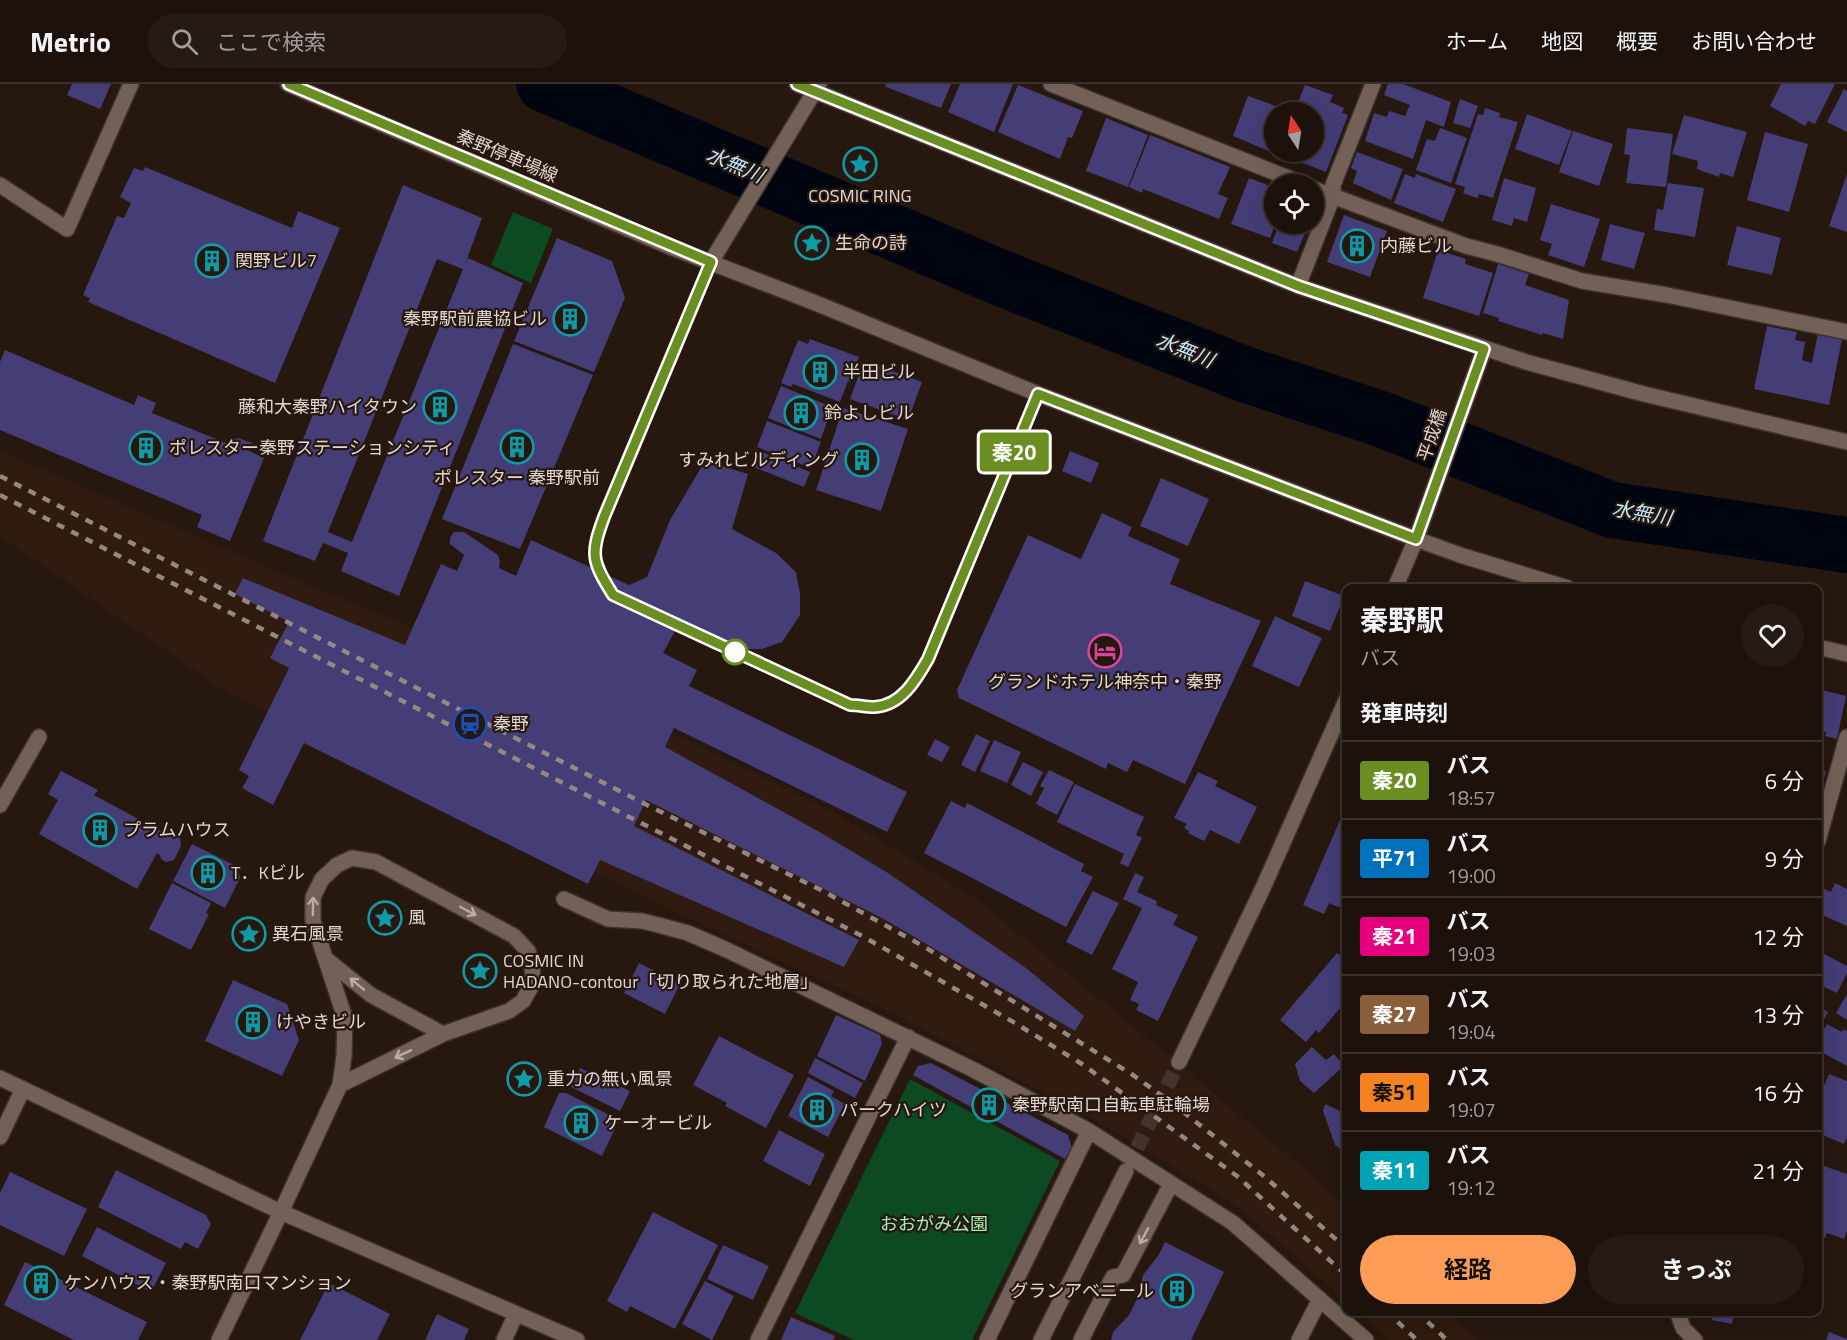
<!DOCTYPE html>
<html lang="ja">
<head>
<meta charset="utf-8">
<style>
  body { margin:0; font-family:"Titillium Web","Noto Sans JP",sans-serif; background:#251a14; color:#f1f3f6; height:100vh; display:flex; flex-direction:column; font-size:22px; white-space:nowrap }
  * { box-sizing:border-box; margin:0 }
  p { font-size:20px; color:#a09d9d }
  .icon { flex:none; width:33px; height:33px; fill:none; stroke:currentColor; stroke-width:2; stroke-linecap:round; stroke-linejoin:round }
  .map { position:relative; flex:1; overflow:hidden }
  .panel { position:absolute; left:1342px; top:500px; width:480px; height:732px; display:flex; flex-direction:column; background:#1c110b; border-radius:12px; box-shadow:0 6px 24px #0002,0 0 0 2px #3a312c }
  .panel>* { flex:none }
  .badge { padding:0 12px; border-radius:4px; font-size:21px; line-height:39px }
  .needle { width:39px; rotate:348deg }
  .buttons { position:absolute; left:1264px; top:18px; display:grid; gap:12px }
  .buttons a { display:grid; place-items:center; width:60px; height:60px; border-radius:50%; background:#1c110b; box-shadow:0 6px 24px #0002,0 0 0 2px #3a312c; font-size:30px }
  .map>.badge { position:absolute; translate:-50% -50%; box-shadow:0 0 0 3px #fff }
  h2 { padding:0 18px; font-size:22px; line-height:54px }
  .round { display:grid; place-items:center; flex:none; width:63px; height:63px; border-radius:32px; background:#251a14 }
  .overview { display:flex; align-items:center; justify-content:space-between; height:102px; padding:0 18px }
  h1 { font-size:28px; font-weight:700; line-height:45px }
  .primary-button { display:flex; gap:12px; margin-top:auto; padding:12px 18px }
  .primary-button a { flex:1; height:69px; border-radius:36px; background:#fd9c56; color:#111; font-size:24px; font-weight:700; line-height:69px; text-align:center }
  .primary-button a+a { background:#251a14; color:#f1f3f6 }
  ul { padding:0; list-style:none }
  li { display:flex; align-items:center; gap:18px; height:78px; padding:0 18px; border-top:2px solid #3a312c }
  li div { flex:1 }
  li b { display:block; font-size:22px }
  li em { font-style:normal }
  li .badge { min-width:66px; font-weight:700; text-align:center }
  header { display:flex; align-items:center; gap:36px; box-sizing:border-box; height:84px; padding:0 30px; background:#1c110b; border-bottom:2px solid #3a312c }
  header strong { font-size:28px }
  nav { display:flex; gap:33px; margin-inline-start:auto; font-size:21px }
  .search { width:420px; height:54px; background:#251a14; display:flex; align-items:center; gap:15px; box-sizing:border-box; padding:0 21px; border-radius:33px; color:#a09d9d; font-size:22px }
  .map>svg:first-child { display:block }
  .built { fill:#2f1b0f }
  .green { fill:#0c4b21 }
  .lines { fill:none; stroke-linecap:round; stroke-linejoin:round }
  .river { stroke:#000610; stroke-width:56 }
  .building { fill:#443d76; fill-rule:evenodd }
  .secondary-tunnel { stroke:#42342c; stroke-width:15; stroke-dasharray:15 8; stroke-linecap:butt }
  .street-casing { stroke:#3c322f; stroke-width:18 }
  .secondary-casing { stroke:#3c322f; stroke-width:18 }
  .street { stroke:#736157; stroke-width:15 }
  .secondary { stroke:#736157; stroke-width:15 }
  .rail { stroke:#958882; stroke-width:4.5; stroke-dasharray:8 8; stroke-linecap:butt }
  .oneway { stroke:#baaca6 }
  .line-casing { stroke:#fff; stroke-width:14 }
  .line { stroke:#6b8e23; stroke-width:9 }
  .stop-dot { fill:#fff; stroke:#6b8e23; stroke-width:3 }
  .labels { text-anchor:middle; stroke-width:4.5; stroke-linejoin:round; paint-order:stroke }
  .street-label { font-size:18px; fill:#e0d5d0; stroke:#26170f }
  .poi-label { font-size:18px; fill:#e0d5d0; stroke:#26170f; text-anchor:start }
  .park-label { font-size:18px; fill:#a0f3af; stroke:#26170f }
  .water-label { font-size:20px; font-style:italic; fill:#c1e6fc; stroke:#26170f }
</style>
</head>
<body>
<header>
<strong>Metrio</strong>
<div class="search"><svg class="icon" aria-label="search" viewBox="0 0 24 24"><circle cx="10" cy="10" r="6"/><path d="M15 15l6 6"/></svg>ここで検索</div>
<nav><a>ホーム</a><a>地図</a><a>概要</a><a>お問い合わせ</a></nav>
</header>
<div class="map">
<svg width="1847" height="1256" viewBox="0 0 1847 1256">
  <rect width="100%" height="100%" fill="#26170f"/>
  <path class="built" d="M0,367l320,139 364,148 146,72 143,87 168,136 179,149 27,26v94l-53,-48 -65,-54 -145,-86 -196,-103 -202,-94 -460,-225 -226,-156z
    M1357,1227h93l28,29h-89z"/>
  <path class="green" d="M513,128l40,17 -22,54 -40,-18z
    M910,995l150,82 -88,179h-118l-59,-27z"/>
  <g class="lines">
    <path class="river" d="M544,0l457,194 243,96 137,45 231,91 235,35"/>
  </g>
  <path class="building" d="M72,0h39l-11,25 -33,-14z
    M885,0h66l-10,24 -55,-21z
    M960,0h53l-19,48 -46,-20z
    M1388,0h15l48,18 -7,25 -18,-7 -13,39 -48,-18 9,-28 13,4 2,-6 16,5 5,-11 -26,-10z
    M1781,0h54l-20,40 -7,-3 -3,5 -35,-20z
    M1018,1l65,26 -11,27 -4,-1 -8,22 -62,-27z
    M1305,1l28,10 -3,7 14,6 -2,5 6,2 -22,57 -44,-17 1,-3h31v-40h-20z
    M1844,5l3,2v41l-20,-10z
    M1248,12l39,14 -1,2h-11v30l-4,10 -38,-16z
    M1460,15l18,7 -8,22 -17,-5z
    M1485,24l15,5 -1,4 19,5 -25,76 -14,-4 -2,4 -14,-5 2,-6 -10,-3 23,-70 5,1z
    M1527,30l45,17 -13,34 -44,-16z
    M1684,31l63,17 -14,45 -13,-4 -1,4 -22,-8 1,-8 -26,-7z
    M1106,34l42,17 -20,52 -42,-16z
    M1440,44l27,10 -16,45 -35,-13 11,-31 8,2z
    M1627,44l46,6 -7,53 -40,-4 4,-28 -6,-1z
    M1573,47l40,13 -14,42 -40,-14z
    M1765,48l43,12 -19,68 -42,-12z
    M1150,51l80,32 -12,27 10,4 -9,21 -76,-30 -1,4 -13,-6z
    M1357,68l46,17 -12,31 -38,-17 4,-12 -6,-3z
    M145,83l147,61 6,-17 42,17 -65,155 -187,-81 2,-4 -7,-3 34,-79 7,2 7,-15 -11,-6 14,-29 9,3z
    M1405,90l10,4 1,-4 40,15 -13,33 -49,-19z
    M1847,90v58l-18,-6z
    M1249,94l26,10v37l-5,13 -39,-14z
    M1504,94l32,10 -9,34 -13,-4 -2,8 -20,-6z
    M1668,99l36,5 -9,49 -41,-7 3,-21 6,1z
    M403,101l79,33 -18,49 4,-9 55,25 -124,313 -58,-25 7,-18 -25,-10 -8,18 -52,-20zM437,175l26,10 -111,273 -24,-10z
    M1551,120l49,15 -16,48 -36,-12 4,-11 -12,-4z
    M1344,131l43,16 -17,46 -43,-15z
    M1279,140h30l-12,28 -25,-9z
    M1610,140l35,9 -11,36 -33,-9z
    M1737,142l44,12 -9,37 -45,-10z
    M557,154l55,23 13,37 -31,74 -80,-31z
    M1438,166l28,9 -1,5 28,9 -14,43 -56,-18z
    M1498,180l31,10 -4,11 44,15 -6,39 -20,-6 -1,2 -44,-14 1,-3 -16,-5z
    M1767,242l30,6 -2,8 10,2 -3,18 10,3 6,-30 24,6 -13,66 -75,-16z
    M810,255l49,18 -8,25 -3,-1 -8,21 -47,-18 -2,3 -10,-4 17,-43 10,4z
    M513,260l80,31 -73,174 -78,-30z
    M5,266l129,55 4,-10 18,8 -4,10 79,32 2,-6 5,-1 14,5 -3,8 15,7 -34,83 -33,-14 5,-12 -202,-85v-68z
    M867,281l11,4 1,-3 43,16 -14,38 -58,-21 12,-33 4,2z
    M781,302l51,21 -11,32 -53,-21z
    M843,324l65,21 -27,82 -65,-21z
    M767,337l54,21 -10,26 -54,-21z
    M757,366l53,22 -6,15 -53,-21z
    M1070,367l29,12 -8,20 -29,-12z
    M705,377l43,13 -16,55 44,24 20,19 4,22v21l-18,27 -20,7h-26l-42,-16 -15,-9 -16,29 34,17 -8,16 218,106 -20,40 -213,-104 -9,19 153,84 70,42 138,95 58,48 -9,15 -193,-113 -236,-118 -12,26 225,114 -15,27 -244,-107 -12,24 -284,-141 -31,62 -31,-17 7,-12 -10,-6 50,-102 -19,-10 19,-36 -54,-28 8,-16 162,67 36,-81 16,7 7,-16 -14,-11v-6l4,-6h10l34,23 2,7 -1,6 17,8 15,-36 98,45 18,-8 23,-57z
    M1161,394l48,21 -21,47 -48,-20z
    M1102,429l30,14 -4,9 52,23 -10,25 91,37 -76,163 -52,-24 -6,12 -19,-9 -2,6 -147,-71 -2,-8 71,-155 53,24z
    M1305,497l39,15 -14,35 -38,-15z
    M1275,532l47,22 -23,49 -47,-21z
    M1818,605l28,7 -9,43 -12,-3 1,-4 -8,-2z
    M976,650l14,7 -15,31 -14,-7z
    M935,655l15,8 -8,15 -15,-7z
    M994,656l27,12 -14,31 -27,-12z
    M1023,678l20,10 -12,24 -20,-11z
    M1818,685l8,2 -7,24h-1z
    M1049,686l25,12 -17,33 -21,-11 8,-16 -4,-2z
    M61,687l37,19 -4,5 70,38 2,-5 14,9 1,9 -7,14 -8,2 -5,-3 -1,-4 -3,-2 -20,36 -98,-55 19,-34 -10,-6z
    M1198,688l20,9 -3,5 42,21 -18,37 -29,-14 -6,11 -16,-8 1,-2 -5,-3 3,-4 -13,-6z
    M1075,700l69,33 -8,18 6,3 -14,29 -8,-4 4,-9 -67,-32z
    M951,717l14,7 2,-5 117,61 -3,7 12,6 -27,50 -142,-74z
    M1344,727l3,2v87l-4,9 -14,-6 -5,11 -21,-9z
    M192,760l46,23 2,11 -15,30 -52,-27z
    M1135,789l9,4 -7,15 20,9 -1,4 22,10 -5,10 25,12 -40,84 -22,-11 3,-6 -9,-4 8,-18 -26,-13 30,-61 -19,-9z
    M172,799l39,20 -5,10 3,1 -18,36 -42,-21z
    M1835,799l12,6v37l-29,-13v-12l6,-12 7,3z
    M1093,807l26,12 -27,52 -26,-13z
    M1818,867l29,15v7l-10,20 -19,-9z
    M1337,869l10,9v38l-28,33 -3,-3 -10,12 -26,-22z
    M639,879l41,21 -15,30 -41,-21z
    M233,896l54,24 12,36 -17,36 -77,-35z
    M1847,910v26l-11,-7z
    M1818,922l10,6 -10,18z
    M836,931l44,20 2,9 -17,37 -48,-25z
    M1827,940l15,8 1,-3 4,2v35l-29,-16v-11z
    M719,952l75,39 -28,53 -41,-22 2,-3 -34,-18z
    M1312,963l14,13 8,-6 10,12 -30,27 -14,-12 -5,-17z
    M815,974l48,25 -8,15 -47,-25z
    M931,979l137,72 4,13 -7,11 -152,-84 5,-9z
    M580,984l50,23 -10,20 -49,-24z
    M1829,990l18,7v56l-3,7 -26,-11v-33z
    M808,993l26,14 -3,5 14,8 -17,33 -40,-21z
    M559,1009h7l53,27 -17,36 -58,-29z
    M1325,1020l22,10v40l-12,-9 -12,-34z
    M779,1046l46,24 -15,32 -47,-25z
    M1818,1080l29,10v57l-3,8 -17,-6 -2,5 -7,-3z
    M116,1086l90,45 5,9 -13,25 -13,-7 -4,7 -83,-42z
    M10,1088l77,37 -23,47 -64,-31v-32z
    M653,1128l65,33 -43,84 -45,-23 -3,6 -20,-11z
    M97,1143l69,36 -15,29 -69,-36z
    M1165,1158l59,30 -33,68h-80l2,-8 16,-17 9,-18 5,-22 15,-19z
    M723,1161l46,21 -16,34 -46,-21z
    M25,1178l122,60 -9,18h-64l-70,-35z
    M705,1197l29,15 -22,44 -30,-16z
    M329,1199l61,31 -13,26h-77z
    M1715,1227h19l-2,13 -20,-4z
    M437,1230l32,15 -5,11h-39z
    M791,1233l44,19 -2,4h-52z
    M1829,1248l18,7v1h-21z"/>
  <g class="lines">
    <path class="secondary-tunnel" d="M1127,1085l52,-107"/>
    <g class="street-casing">
      <path id="street" d="M1051,0l253,100
        M0,101l67,44 64,-145
        M1314,105l152,57 31,8 85,27 85,14 180,37
        M1298,202l35,-90v-11l40,-101
        M0,721l39,-68
        M1818,757l29,-104
        M564,815l44,20 34,2 20,5 26,7 39,17 247,120 115,61 144,92 133,117
        M326,875l45,36 72,39
        M0,1053l23,-48
        M281,1128l59,-127 4,-29 1,-38 -32,-97v-24l9,-18 15,-14 15,-7 24,4 138,74 14,15 4,13 1,19 -10,18 -14,10 -66,23 -103,51
        M1677,1227l6,17 12,12
        M504,1256l12,-26
        M758,1256l150,-303
        M987,1256l102,-209
        M1081,1256l32,-63 10,-2 48,-91
        M1299,1256l21,-41"/>
    </g>
    <g class="secondary-casing">
      <path id="secondary" d="M288,0l385,164 140,54 225,92 378,145 44,16 108,33
        M797,0l501,202 228,76 118,32 203,48
        M711,178l108,-178
        M1395,504l21,-49 68,-190
        M1818,563l29,7
        M1179,978l83,-172 85,-192
        M0,994l281,134 296,128
        M219,1256l62,-128
        M1041,1256l85,-169"/>
    </g>
    <use href="#street" class="street"/>
    <use href="#secondary" class="secondary"/>
    <path class="rail" d="M0,392l647,329 174,85 102,56 210,129 43,31 89,71 82,72
      M0,411l864,442 151,86 67,41 155,112 110,100
      M1386,1227l31,29
      M1416,1227l31,29"/>
  </g>
  <defs><path id="oneway-shaft" d="M-6 0H5M1.5-3L5.5 0L1.5 3" fill="none" stroke-width="1.6" stroke-linecap="round" stroke-linejoin="round" transform="scale(1.5)"/></defs>
  <g class="oneway">
    <use href="#oneway-shaft" transform="translate(313 822) rotate(-89)"/>
    <use href="#oneway-shaft" transform="translate(468 827) rotate(28)"/>
    <use href="#oneway-shaft" transform="translate(357 900) rotate(-141)"/>
    <use href="#oneway-shaft" transform="translate(403 970) rotate(155)"/>
    <use href="#oneway-shaft" transform="translate(1144 1152) rotate(118)"/>
  </g>
  <g class="lines">
    <g class="line-casing">
      <path id="line" d="M289,0l422,178 -107,255c-14,38 -12,44 9,78l237,110c8,0 16,2 24,2 27,-1 42,-27 54,-48l110,-265 378,145 68,-190 -186,-63 -501,-202"/>
    </g>
    <use href="#line" class="line"/>
  </g>
  <defs>
    <g id="sight-ring" transform="scale(1.725)"><circle r="9.5" fill="#26170f" stroke="#0f9aa8" stroke-width="1.5"/><path d="M0-6L1.8-2.2L6-1.7L2.9 1.2L3.7 5.4L0 3.3L-3.7 5.4L-2.9 1.2L-6-1.7L-1.8-2.2Z" fill="#0f9aa8"/></g>
    <g id="building-ring" transform="scale(1.725)"><circle r="9.5" fill="#26170f" stroke="#0f9aa8" stroke-width="1.5"/><path d="M-4-6H4V6H1V3H-1V6H-4ZM-2.5-4.3h1.7v1.8h-1.7ZM.8-4.3h1.7v1.8H.8ZM-2.5-1h1.7V.8h-1.7ZM.8-1h1.7V.8H.8Z" fill="#0f9aa8"/></g>
    <g id="hotel-ring" transform="scale(1.725)"><circle r="9.5" fill="#26170f" stroke="#d1479c" stroke-width="1.5"/><path d="M-6-4.5h1.5V1H6V5H4.5V3h-9V5H-6ZM-4 0a1.8 1.8 0 1 1 3.6 0ZM.5 0V-2.5h3Q6-2.5 6 0Z" fill="#d1479c"/></g>
    <g id="station-ring" transform="scale(1.725)"><circle r="9.5" fill="#26170f" stroke="#1a4fb4" stroke-width="1.5"/><path d="M-3-6H3Q5-6 5-4V2Q5 4 3 4L4.5 6H3L1.5 4h-3L-3 6H-4.5L-3 4Q-5 4-5 2V-4Q-5-6-3-6ZM-3.5-4v3h7v-3ZM-3.5 1v1.5H-2V1ZM2 1v1.5H3.5V1Z" fill="#1a4fb4"/></g>
  </defs>
  <g fill-rule="evenodd">
    <use href="#sight-ring" x="860" y="80"/>
    <use href="#sight-ring" x="812" y="159"/>
    <use href="#building-ring" x="1357" y="162"/>
    <use href="#building-ring" x="212" y="177"/>
    <use href="#building-ring" x="570" y="235"/>
    <use href="#building-ring" x="820" y="288"/>
    <use href="#building-ring" x="440" y="323"/>
    <use href="#building-ring" x="801" y="329"/>
    <use href="#building-ring" x="517" y="363"/>
    <use href="#building-ring" x="146" y="364"/>
    <use href="#building-ring" x="862" y="376"/>
    <use href="#hotel-ring" x="1105" y="567"/>
    <use href="#station-ring" x="470" y="640"/>
    <use href="#building-ring" x="100" y="746"/>
    <use href="#building-ring" x="208" y="789"/>
    <use href="#sight-ring" x="385" y="834"/>
    <use href="#sight-ring" x="249" y="850"/>
    <use href="#sight-ring" x="480" y="887"/>
    <use href="#building-ring" x="253" y="938"/>
    <use href="#sight-ring" x="524" y="995"/>
    <use href="#building-ring" x="989" y="1021"/>
    <use href="#building-ring" x="817" y="1026"/>
    <use href="#building-ring" x="581" y="1039"/>
    <use href="#building-ring" x="41" y="1199"/>
    <use href="#building-ring" x="1177" y="1207"/>
  </g>
  <circle class="stop-dot" cx="735" cy="568" r="12"/>
  <g class="labels">
    <g class="street-label">
      <text transform="translate(507 72) rotate(23)" y="6">秦野停車場線</text>
      <text transform="translate(1432 351) rotate(-71)" y="6">平成橋</text>
    </g>
    <g class="poi-label">
      <text x="860" y="118" text-anchor="middle">COSMIC RING</text>
      <text x="835" y="165">生命の詩</text>
      <text x="1380" y="168">内藤ビル</text>
      <text x="235" y="183">関野ビル7</text>
      <text x="547" y="241" text-anchor="end">秦野駅前農協ビル</text>
      <text x="843" y="294">半田ビル</text>
      <text x="417" y="329" text-anchor="end">藤和大秦野ハイタウン</text>
      <text x="824" y="335">鈴よしビル</text>
      <text x="169" y="370">ポレスター秦野ステーションシティ</text>
      <text x="839" y="382" text-anchor="end">すみれビルディング</text>
      <text x="517" y="400" text-anchor="middle">ポレスター 秦野駅前</text>
      <text x="1105" y="604" text-anchor="middle">グランドホテル神奈中・秦野</text>
      <text x="493" y="646">秦野</text>
      <text x="123" y="752">プラムハウス</text>
      <text x="231" y="795">T．Kビル</text>
      <text x="408" y="840">風</text>
      <text x="272" y="856">異石風景</text>
      <text x="503" y="883">COSMIC IN<tspan x="503" dy="21">HADANO-contour「切り取られた地層」</tspan></text>
      <text x="276" y="944">けやきビル</text>
      <text x="547" y="1001">重力の無い風景</text>
      <text x="1012" y="1027">秦野駅南口自転車駐輪場</text>
      <text x="840" y="1032">パークハイツ</text>
      <text x="604" y="1045">ケーオービル</text>
      <text x="64" y="1205">ケンハウス・秦野駅南口マンション</text>
      <text x="1154" y="1213" text-anchor="end">グランアベニール</text>
    </g>
    <g class="park-label">
      <text x="934" y="1146">おおがみ公園</text>
    </g>
    <g class="water-label">
      <text transform="translate(735 81) rotate(23)" y="7">水無川</text>
      <text transform="translate(1185 266) rotate(22)" y="7">水無川</text>
      <text transform="translate(1642 429) rotate(10)" y="7">水無川</text>
    </g>
  </g>
</svg>
<div class="buttons">
<a><svg class="needle" viewBox="-14 -14 28 28"><path d="M0-13l5 13h-10z" fill="#e53935"/><path d="M0 13l5-13h-10z" fill="#a09d9d"/></svg></a>
<a><svg class="icon" aria-label="locate" viewBox="0 0 24 24"><circle cx="12" cy="12" r="6"/><path d="M12 2v4M12 18v4M2 12h4M18 12h4"/></svg></a>
</div>
<b class="badge" style="left:1014px;top:368px;background:#6b8e23;color:#fff">秦20</b>
<section class="panel">
<div class="overview"><div><h1>秦野駅</h1><p>バス</p></div><a class="round"><svg class="icon" aria-label="heart" viewBox="0 0 24 24"><path d="M12 20l-8-8c-3-5 5-10 8-4 3-6 11-1 8 4z"/></svg></a></div>
<h2>発車時刻</h2>
<ul>
<li><span class="badge" style="background:#6b8e23;color:#fff">秦20</span><div><b>バス</b><p>18:57</p></div><em>6 分</em></li>
<li><span class="badge" style="background:#0072bc;color:#fff">平71</span><div><b>バス</b><p>19:00</p></div><em>9 分</em></li>
<li><span class="badge" style="background:#e6007e;color:#fff">秦21</span><div><b>バス</b><p>19:03</p></div><em>12 分</em></li>
<li><span class="badge" style="background:#8b5e3c;color:#fff">秦27</span><div><b>バス</b><p>19:04</p></div><em>13 分</em></li>
<li><span class="badge" style="background:#f58220;color:#111">秦51</span><div><b>バス</b><p>19:07</p></div><em>16 分</em></li>
<li><span class="badge" style="background:#00a3b4;color:#fff">秦11</span><div><b>バス</b><p>19:12</p></div><em>21 分</em></li>
</ul>
<div class="primary-button"><a>経路</a><a>きっぷ</a></div>
</section>
</div>
</body>
</html>
